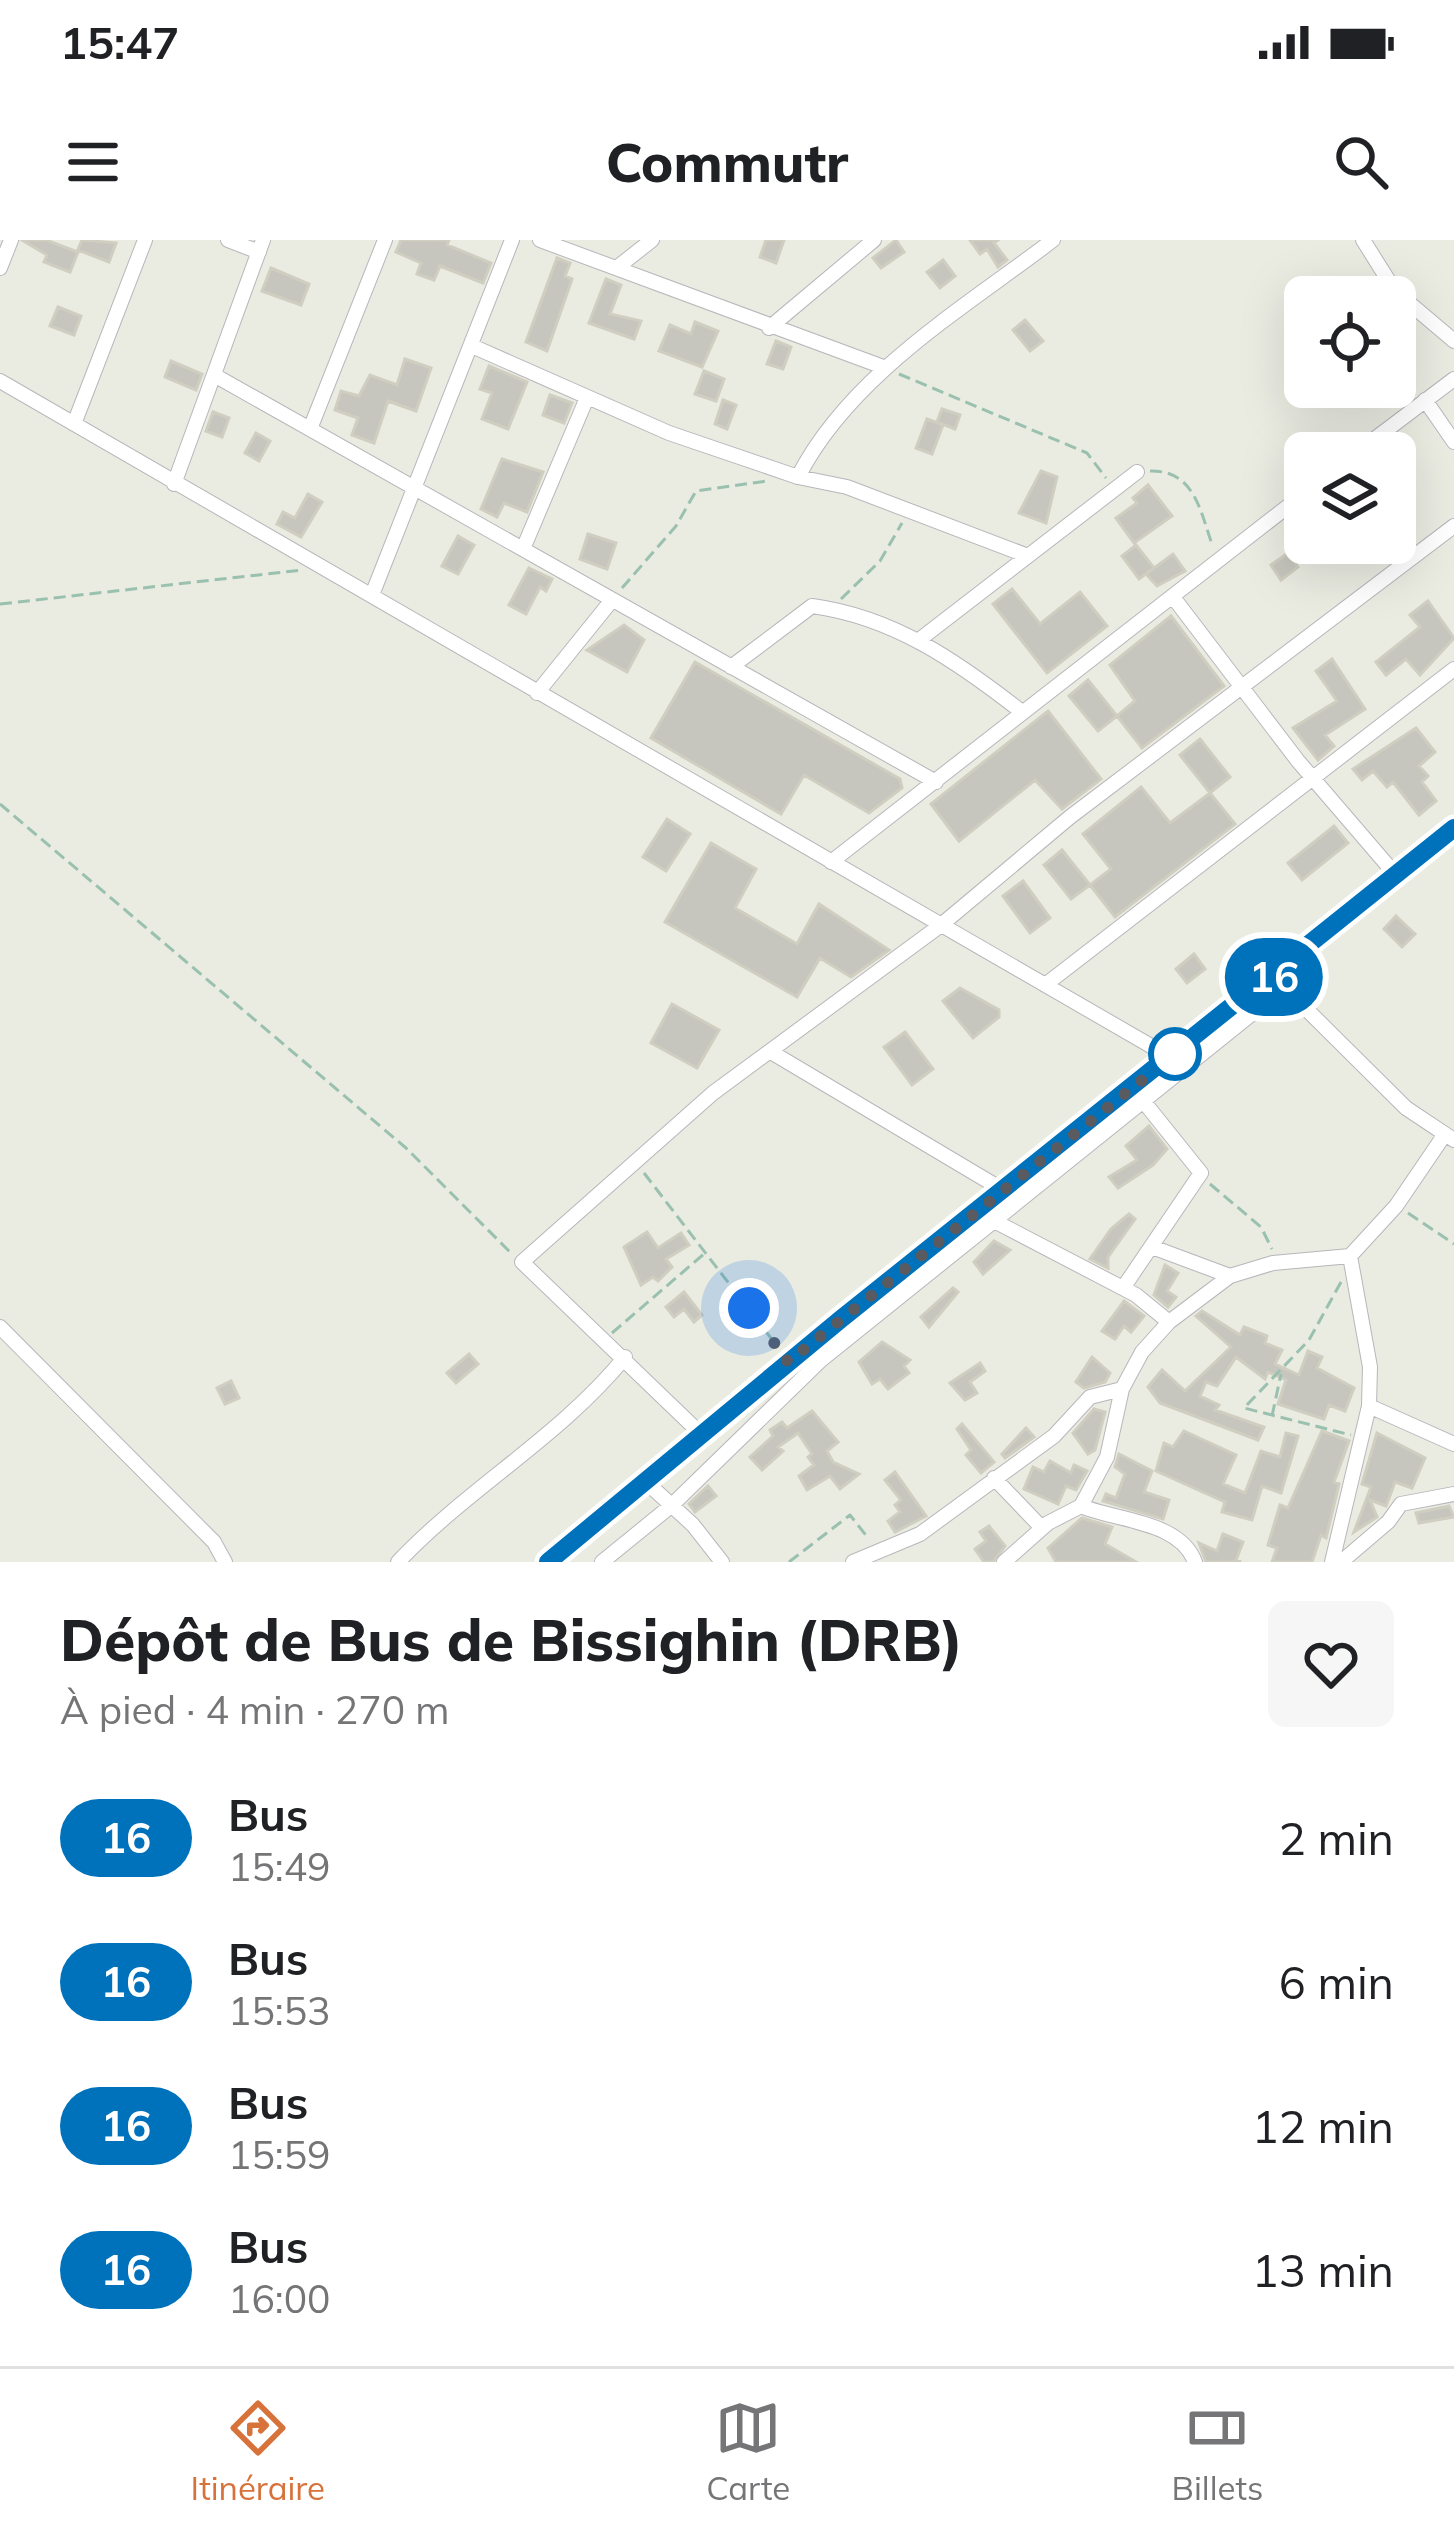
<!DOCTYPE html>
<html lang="fr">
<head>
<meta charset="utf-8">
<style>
  body { margin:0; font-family:Mulish,sans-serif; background:#f6f6f6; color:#202124; height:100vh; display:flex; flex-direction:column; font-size:45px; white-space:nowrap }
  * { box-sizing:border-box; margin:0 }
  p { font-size:39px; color:#757577 }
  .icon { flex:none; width:66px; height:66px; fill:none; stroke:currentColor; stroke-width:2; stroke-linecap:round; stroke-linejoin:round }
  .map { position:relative; height:1322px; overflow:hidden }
  .details { display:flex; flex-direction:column; background:#fff; flex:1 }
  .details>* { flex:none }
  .badge { padding:0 24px; border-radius:39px; font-size:42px; line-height:78px }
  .tools { position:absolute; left:1284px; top:36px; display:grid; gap:24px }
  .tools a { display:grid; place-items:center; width:132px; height:132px; border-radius:18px; background:#fff; box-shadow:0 12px 48px #0002; font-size:60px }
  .you { position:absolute; width:60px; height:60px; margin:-30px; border:9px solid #fff; border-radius:50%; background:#1a73e8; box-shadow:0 0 0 18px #1a73e833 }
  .map>.badge { position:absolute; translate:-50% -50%; box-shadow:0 0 0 6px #fff }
  .round { display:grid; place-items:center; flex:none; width:126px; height:126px; border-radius:18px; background:#f6f6f6 }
  .summary { display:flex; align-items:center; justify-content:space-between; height:204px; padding:0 60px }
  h1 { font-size:57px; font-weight:800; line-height:90px }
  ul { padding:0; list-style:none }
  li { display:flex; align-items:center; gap:36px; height:144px; padding:0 60px }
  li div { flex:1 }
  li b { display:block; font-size:45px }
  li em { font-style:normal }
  li .badge { min-width:132px; font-weight:700; text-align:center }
  .status { display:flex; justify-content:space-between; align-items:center; height:84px; padding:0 60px; background:#fff; direction:ltr }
  .status svg { height:33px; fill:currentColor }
  header { display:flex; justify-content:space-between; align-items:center; height:156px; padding:0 60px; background:#fff; font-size:54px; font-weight:800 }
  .dock { display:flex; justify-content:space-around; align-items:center; height:168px; border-top:3px solid #e0e0e0; background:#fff; font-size:33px; color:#757577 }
  .dock a { display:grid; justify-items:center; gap:6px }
  .dock .selected { color:#d7723b }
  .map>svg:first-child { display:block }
  .building { fill:#c6c6be; stroke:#cfcec0; stroke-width:3 }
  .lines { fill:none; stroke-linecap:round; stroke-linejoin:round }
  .street-casing { stroke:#b7b7bc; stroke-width:16 }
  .primary-casing { stroke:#e2e163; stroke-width:24 }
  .path { stroke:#9ac0af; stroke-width:3; stroke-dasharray:12 6; stroke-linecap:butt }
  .street { stroke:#fff; stroke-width:14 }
  .primary { stroke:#eef6ab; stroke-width:21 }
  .line-casing { stroke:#fff; stroke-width:27 }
  .line { stroke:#0072bc; stroke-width:18 }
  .walk { stroke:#5a5b60; stroke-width:12; stroke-dasharray:0 21.6 }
  .stop-dot { fill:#fff; stroke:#0072bc; stroke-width:6 }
</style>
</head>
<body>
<div class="status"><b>15:47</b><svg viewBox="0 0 49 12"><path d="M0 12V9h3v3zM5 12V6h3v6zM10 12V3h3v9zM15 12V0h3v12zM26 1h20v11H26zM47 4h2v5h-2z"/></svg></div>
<header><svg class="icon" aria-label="menu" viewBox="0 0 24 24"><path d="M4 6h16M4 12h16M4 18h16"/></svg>Commutr<svg class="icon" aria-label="search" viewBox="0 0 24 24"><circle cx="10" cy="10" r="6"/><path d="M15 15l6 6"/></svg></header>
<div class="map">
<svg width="1454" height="1322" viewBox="0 0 1454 1322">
  <rect width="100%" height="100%" fill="#eaebe1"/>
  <path class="building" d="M22,0h24l32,12 -8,20 -26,-10 3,-7z
    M82,0l34,3 -7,19 -31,-12z
    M401,0h48l-2,5 44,18 -8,20 -43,-17 -6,14 -17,-6 4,-11 -25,-11z
    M766,0h18l-8,23 -16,-6z
    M896,0l8,12 -23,16 -8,-10z
    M970,0h28l-4,3 13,17 -9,7 -11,-18 -7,5z
    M557,18l13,5 -5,13 7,3 -25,72 -21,-9z
    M943,20l12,16 -15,12 -13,-16z
    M271,28l38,16 -8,21 -39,-14z
    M606,39l15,6 -11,29 31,7 -7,18 -45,-16z
    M58,67l23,9 -7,19 -24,-9z
    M1025,80l18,21 -13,10 -17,-21z
    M695,82l23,9 -16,36 -43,-16 11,-26 21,9z
    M776,101l15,6 -8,22 -16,-5z
    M405,119l26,9 -15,43 -28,-10 -14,42 -22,-8 6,-17 -23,-8 6,-19 18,5 11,-21 27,10z
    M171,121l31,13 -6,16 -31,-13z
    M489,126l38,16 -19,47 -26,-10 10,-26 -12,-4z
    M704,131l20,8 -8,22 -21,-7z
    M550,155l22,8 -8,20 -21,-8z
    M723,160l13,5 -9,24 -12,-5z
    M942,169l18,6 -5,14 -18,-7z
    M213,172l16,6 -7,19 -16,-6z
    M927,179l16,6 -11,29 -16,-6z
    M256,193l14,8 -11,20 -14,-8z
    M502,219l41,13 -16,40 -23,-9 -7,14 -16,-8z
    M1041,231l16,6 -11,46 -27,-10z
    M1148,245l24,31 -38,27 -18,-25 21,-15 -4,-5z
    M308,254l14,8 -21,35 -24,-13 6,-12 12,6z
    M588,294l28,9 -9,26 -27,-10z
    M458,296l16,9 -16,29 -16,-8z
    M1136,305l18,23 -15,11 -17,-23z
    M1288,313l10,14 -17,13 -10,-15z
    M1173,314l12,17 -28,15 -11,-12z
    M529,328l23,11 -6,12 -6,-4 -14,27 -17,-9z
    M1012,349l28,35 40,-32 27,34 -60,47 -54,-69z
    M1428,361l26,37 -34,37 -14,-16 -20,16 -10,-13 44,-35 -10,-12z
    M1171,376l53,70 -82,62 -25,-32 18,-15 -25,-36z
    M624,385l20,15 -17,32 -40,-22z
    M1332,419l33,50 -40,26 9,11 -16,14 -25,-32 44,-27 -21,-30z
    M695,422l205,117 2,9 -33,25 -65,-38 -23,39 -130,-76z
    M1088,440l29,36 -19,15 -29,-35z
    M1048,471l53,68 -39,30 -27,-29 -76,61 -28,-37z
    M1416,488l19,24 -16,14 9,10 -6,6 14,19 -17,14 -26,-33 -6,5 -14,-16 -11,9 -9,-11z
    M1200,499l30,38 -20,16 -30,-38z
    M1141,547l29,36 40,-30 25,31 -120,93 -25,-32 21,-16 -28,-35z
    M667,579l23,15 -24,37 -23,-14z
    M1334,586l14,17 -46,37 -14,-17z
    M711,603l45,26 -21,39 62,36 22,-40 70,46 -38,27 -31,-19 -23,39 -132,-75z
    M1062,610l28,35 -19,14 -27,-34z
    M1023,641l27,37 -20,15 -27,-37z
    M1396,676l19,18 -13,13 -18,-18z
    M1194,714l11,15 -18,14 -11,-14z
    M960,748l39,22v7l-26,21 -30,-37z
    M672,764l47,26 -22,38 -46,-25z
    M905,792l28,37 -21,16 -28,-38z
    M1149,886l18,23 -14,16 -35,23 -9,-11 28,-17 -11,-14z
    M1129,974l6,5 -27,38v11l-18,-9 21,-30z
    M647,992l11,16 23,-15 8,12 -23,14 6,8 -14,14 -5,-4 -12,8 -17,-38z
    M994,1001l16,9 -27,24 -9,-12z
    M1165,1025l13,8 -11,18 9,6 -8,10 -14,-12z
    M953,1048l5,4 -29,35 -8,-10z
    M684,1052l18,23 -8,7 -10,-13 -10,8 -8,-10z
    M1124,1061l20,15 -13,16 -7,-6 -9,13 -13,-8z
    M1202,1071l38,24 4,-8 23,9 -2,7 17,7 -7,14 24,11 9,-24 14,6 -5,11 37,20 -9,23 -16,-6 -5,14 -46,-15 8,-24 -18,-8 -3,7 -29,-22 -19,29 -11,-4 -6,14 19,9 -4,5 49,17 -6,13 -98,-37 -12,-16 14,-17 23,21 46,-44 -35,-31z
    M882,1102l28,18 -6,6 5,7 -21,16 -8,-10 -8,5 -13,-22z
    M469,1114l9,10 -22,19 -9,-10z
    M1092,1117l18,16 -5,9 -21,6 -8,-6z
    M980,1123l5,8 -15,11 7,11 -12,7 -15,-17z
    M231,1141l8,17 -14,6 -8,-16z
    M1094,1169l11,3 -10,38 -7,4 -15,-21z
    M812,1171l26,31 -11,9 6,11 26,12 -19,15 -10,-13 -23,14 -8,-14 15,-11 -6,-8 4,-3 -14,-21 -20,14 5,4 -21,19 -12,-13 23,-21 -3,-6 12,-8 5,6z
    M962,1184l32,38 -13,11 -15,-18 5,-5 -14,-21z
    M1026,1188l8,9 -29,21 -3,-4z
    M1184,1191l52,24 -13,29 22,9 16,-42 19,6 6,-24 12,3 -17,57 -19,-7 -10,34 -30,-8 3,-10 -69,-31 8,-28 9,4z
    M1322,1191l27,10 -15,41 5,2 -13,54 -5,-3 -9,27h-40l5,-14 -9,-3 12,-40 8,3z
    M1377,1193l48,25 -13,30 -17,-6 -9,24 -16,-6 7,17 -23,15 17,-45 -9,-3z
    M1119,1214l33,17 -8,21 25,8 -6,19 -60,-18 3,-7 10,4 9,-24 -10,-7z
    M1050,1221l21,12 3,-8 13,6 -11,19 -10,-4 -8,18 -34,-15 9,-22 11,5z
    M895,1232l31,44 -31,16 -7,-11 12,-9 -5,-7 6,-5 -16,-20z
    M708,1246l8,10 -21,16 -6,-8z
    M1449,1266l5,11 -35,6 -3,-10z
    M1082,1278l30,9 -7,17 31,18h-80l-8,-14z
    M989,1286l16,20 -12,16h-9l-9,-13 11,-8 -6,-9z
    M1223,1294l20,8 -7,18 5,2h-35l-7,-19 18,8z"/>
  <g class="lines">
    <g class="street-casing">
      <path id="street" d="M228,0l31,12
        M540,0l346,128
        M1363,0l32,51 59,50
        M619,26l33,-26
        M0,28l11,-28
        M769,88l105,-88
        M472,106l197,87 129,44 49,10 181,69
        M214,135l722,407
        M0,141l1170,676
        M1425,160l29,42
        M74,184l71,-184
        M310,189l75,-189
        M1356,213l98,-74
        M798,237c52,-102 166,-169 255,-237
        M174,244l89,-244
        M523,309l63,-149
        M372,355l140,-355
        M1173,357l125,164 97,113
        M919,400l218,-168
        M731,427l81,-61c82,11 146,56 210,106
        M537,453l75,-93
        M831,622l474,-369
        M1045,745l409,-316
        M1282,745l124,123 48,32
        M771,812l232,138
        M1445,894l-49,72 -46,50 20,111 -1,39 85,38
        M996,982l140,73 33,27
        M1152,1007l78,29
        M1123,1048l78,-115 -57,-71
        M0,1087l214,215 11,20
        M701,1194l-179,-172 191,-169 228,-168 129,-108 384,-291
        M994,1238l48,50
        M645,1241l48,44 29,37
        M1081,1266c36,15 99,15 114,56
        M398,1322c70,-74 163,-126 227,-205
        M602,1322l70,-57 149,-145 463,-372
        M853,1322l67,-28 134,-98 36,-39 32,-8
        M1004,1322l44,-39 33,-17 26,-49 15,-68 20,-37 27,-30 61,-46 43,-13 77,-7
        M1332,1322l37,-156
        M1341,1322l47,-40 13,-18 53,-10"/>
    </g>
    <g class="primary-casing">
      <path id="primary" d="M548,1322l321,-266 585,-468"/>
    </g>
    <path class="path" d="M899,134l188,79 19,25
      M1150,231c45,-1 50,40 63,76
      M622,348l54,-62 20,-35 71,-10
      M841,359l39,-38 22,-38
      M0,364l302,-34
      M0,564l406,344 106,106
      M644,933l133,173
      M1210,944l51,43 11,22
      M1408,973l46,31
      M1341,1042l-32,58 -65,68 107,27
      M612,1093l93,-80
      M1272,1176l9,-42
      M789,1322l61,-47 18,23"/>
    <use href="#street" class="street"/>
    <use href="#primary" class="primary"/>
  </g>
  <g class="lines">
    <g class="line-casing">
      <path id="line" d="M548,1322l293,-243 613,-491"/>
    </g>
    <use href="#line" class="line"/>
    <path class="walk" d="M749,1068l39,54 387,-308"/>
  </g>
  <circle class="stop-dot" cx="1175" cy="814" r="24"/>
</svg>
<div class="tools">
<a><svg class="icon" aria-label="locate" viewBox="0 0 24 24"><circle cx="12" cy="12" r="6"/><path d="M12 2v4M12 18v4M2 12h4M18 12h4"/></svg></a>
<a><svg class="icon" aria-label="layers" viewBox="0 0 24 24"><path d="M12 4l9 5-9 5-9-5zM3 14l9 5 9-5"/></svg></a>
</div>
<div class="you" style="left:749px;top:1068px"></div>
<b class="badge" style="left:1274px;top:737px;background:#0072bc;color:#fff">16</b>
</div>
<section class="details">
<div class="summary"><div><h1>Dépôt de Bus de Bissighin (DRB)</h1><p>À pied · 4 min · 270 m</p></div><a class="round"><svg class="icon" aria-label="heart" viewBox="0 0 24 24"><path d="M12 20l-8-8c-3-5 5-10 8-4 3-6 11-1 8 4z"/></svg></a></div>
<ul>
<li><span class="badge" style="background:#0072bc;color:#fff">16</span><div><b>Bus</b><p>15:49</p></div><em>2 min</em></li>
<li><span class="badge" style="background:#0072bc;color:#fff">16</span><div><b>Bus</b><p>15:53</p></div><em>6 min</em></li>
<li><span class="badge" style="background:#0072bc;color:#fff">16</span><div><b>Bus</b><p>15:59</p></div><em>12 min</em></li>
<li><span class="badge" style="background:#0072bc;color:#fff">16</span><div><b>Bus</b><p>16:00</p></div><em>13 min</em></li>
</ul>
</section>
<nav class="dock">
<a class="selected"><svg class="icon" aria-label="directions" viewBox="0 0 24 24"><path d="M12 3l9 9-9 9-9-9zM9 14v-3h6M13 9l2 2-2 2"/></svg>Itinéraire</a>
<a><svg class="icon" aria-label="map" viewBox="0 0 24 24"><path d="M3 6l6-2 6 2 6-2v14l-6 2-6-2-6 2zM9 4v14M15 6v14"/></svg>Carte</a>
<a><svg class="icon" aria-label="tickets" viewBox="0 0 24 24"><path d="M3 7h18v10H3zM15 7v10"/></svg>Billets</a>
</nav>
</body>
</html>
